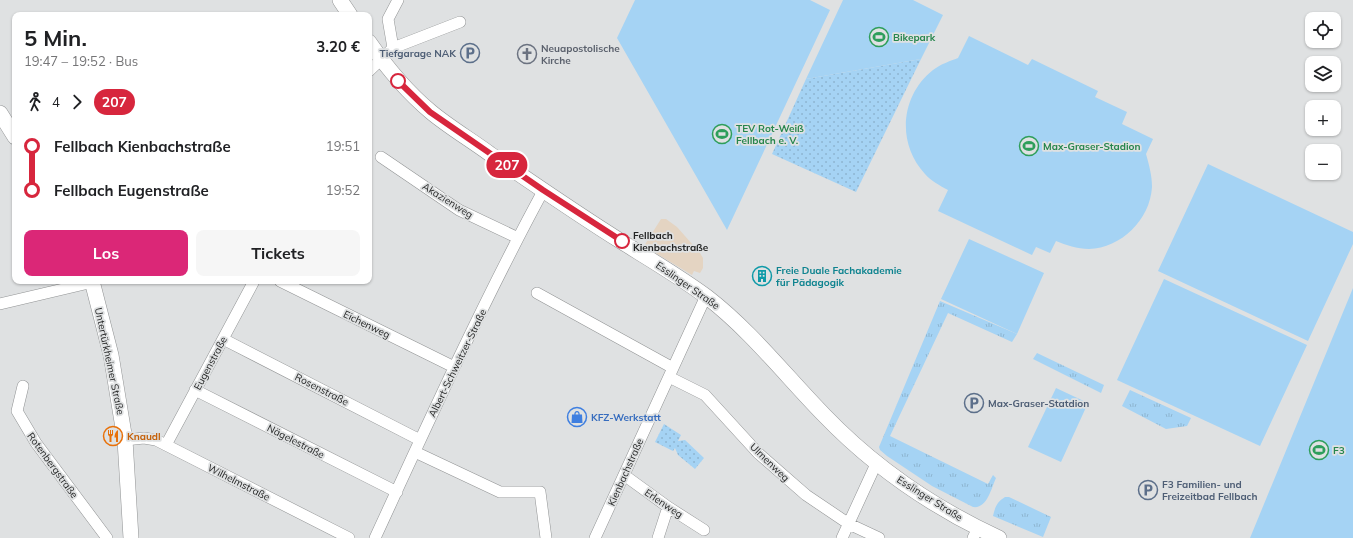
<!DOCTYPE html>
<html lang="de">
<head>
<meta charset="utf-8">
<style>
  body { margin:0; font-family:Mulish,sans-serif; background:#f6f6f6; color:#202124; height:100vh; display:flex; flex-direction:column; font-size:15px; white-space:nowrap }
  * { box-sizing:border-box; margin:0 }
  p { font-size:13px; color:#757577 }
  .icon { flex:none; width:22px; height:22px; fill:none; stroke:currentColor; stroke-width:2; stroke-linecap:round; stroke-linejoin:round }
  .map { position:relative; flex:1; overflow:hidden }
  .details { position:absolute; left:12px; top:12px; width:360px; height:272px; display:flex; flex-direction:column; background:#fff; border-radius:8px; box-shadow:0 1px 3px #0004 }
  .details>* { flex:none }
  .badge { padding:0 8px; border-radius:13px; font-size:14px; line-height:26px }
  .buttons { position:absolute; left:1305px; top:12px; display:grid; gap:8px }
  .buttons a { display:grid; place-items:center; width:36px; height:36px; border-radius:8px; background:#fff; box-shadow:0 1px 3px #0004; font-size:20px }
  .map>.badge { position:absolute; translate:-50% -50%; box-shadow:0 0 0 2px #fff }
  .legs { display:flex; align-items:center; gap:6px; height:44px; padding:0 12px; font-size:13px }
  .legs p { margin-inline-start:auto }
  .headline { display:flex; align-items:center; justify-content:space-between; height:68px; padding:0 12px }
  h1 { font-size:22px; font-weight:700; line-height:30px }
  .primary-button { display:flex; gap:8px; margin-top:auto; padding:8px 12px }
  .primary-button a { flex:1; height:46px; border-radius:8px; background:#db2777; color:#fff; font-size:16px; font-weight:700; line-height:46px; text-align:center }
  .primary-button a+a { background:#f6f6f6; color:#202124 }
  ul { padding:0 12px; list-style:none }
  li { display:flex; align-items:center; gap:14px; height:44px; font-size:15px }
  li i { display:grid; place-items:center; width:6px; height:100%; margin:0 5px; background:currentColor }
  li i::after { content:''; width:10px; height:10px; margin:-5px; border:3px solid; border-radius:50%; background:#fff }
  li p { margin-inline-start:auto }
  li:first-child i { background:linear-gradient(#0000 50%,currentColor 0) }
  li:last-child i { background:linear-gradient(currentColor 50%,#0000 0) }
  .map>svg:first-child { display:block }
  .commercial { fill:#e4d4c2 }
  .grass { fill:url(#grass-tufts) }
  .park { fill:url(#park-dots) }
  .garden { fill:#a5d3f4 }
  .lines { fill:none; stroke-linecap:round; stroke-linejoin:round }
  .street-casing { stroke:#919394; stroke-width:12 }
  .secondary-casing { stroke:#919394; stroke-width:16 }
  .street { stroke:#fff; stroke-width:11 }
  .secondary { stroke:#fff; stroke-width:15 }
  .line-1-casing { stroke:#fff; stroke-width:9 }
  .line-1 { stroke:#d7263d; stroke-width:6 }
  .stop-1-dot { fill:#fff; stroke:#d7263d; stroke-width:2 }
  .labels { text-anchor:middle; stroke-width:3.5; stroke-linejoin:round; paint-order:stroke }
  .leisure-label { font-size:10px; font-weight:bold; fill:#27864d; stroke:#dfe1e2; text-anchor:start }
  .worship-label { font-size:10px; font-weight:bold; fill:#5b616d; stroke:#dfe1e2; text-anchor:start }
  .service-label { font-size:10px; font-weight:bold; fill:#4e5e75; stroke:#dfe1e2; text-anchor:start }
  .street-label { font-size:10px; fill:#232424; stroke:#dfe1e2 }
  .stop-label { font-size:10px; font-weight:bold; fill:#232424; stroke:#dfe1e2; text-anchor:start }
  .culture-label { font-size:10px; font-weight:bold; fill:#0d838f; stroke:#dfe1e2; text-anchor:start }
  .shop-label { font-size:10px; font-weight:bold; fill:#366cbe; stroke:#dfe1e2; text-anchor:start }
  .food-label { font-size:10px; font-weight:bold; fill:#c56008; stroke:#dfe1e2; text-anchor:start }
</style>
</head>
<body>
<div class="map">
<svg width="1353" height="538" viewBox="0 0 1353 538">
  <defs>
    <pattern id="grass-tufts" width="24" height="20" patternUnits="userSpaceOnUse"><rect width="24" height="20" fill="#a5d3f4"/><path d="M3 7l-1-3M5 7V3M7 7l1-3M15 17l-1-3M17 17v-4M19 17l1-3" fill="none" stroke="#8eb5d1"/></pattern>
    <pattern id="park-dots" width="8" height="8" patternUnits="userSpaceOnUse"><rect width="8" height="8" fill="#a5d3f4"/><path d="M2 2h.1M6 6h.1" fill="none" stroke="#8eb5d1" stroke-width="1.8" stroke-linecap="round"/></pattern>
  </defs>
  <rect width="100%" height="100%" fill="#dfe1e2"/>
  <path class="commercial" d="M661,219h5l11,8 23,26 3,5v10l-3,5 -6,-2 -2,4 -48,-29z"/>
  <path class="grass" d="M940,301l77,33 -5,8 -64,-29 -58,123 98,48 5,-9 3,3c-5,11 -9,31 -23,29l-41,-21 -45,-30 -7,-6 -1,-3z
    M1037,353l67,32 -3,8 -68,-34z
    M1130,390l61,28 -4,8 -21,3 -44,-23z
    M1005,497h4l42,20 -8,20 -50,-21c2,-9 4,-14 12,-19z"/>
  <path class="park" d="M921,59l-65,133 -84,-38 34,-75z
    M664,424l17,11 -3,6 7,-1 19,18 -9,11 -17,-14 -3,-7 -2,3 -18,-9z"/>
  <path class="garden" d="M635,0h175l20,10 -103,220 -110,-192z
    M843,0h70l30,15 -22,44 -115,20z
    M969,36l59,29 4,-6 66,32 -3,6 32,15 -5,12 31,15 -7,15c3,11 6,21 6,33 -2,33 -31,61 -63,62 -12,0 -23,-4 -33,-8l-6,12 -14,-6 -4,8 -94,-44 10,-21c-9,-5 -17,-9 -23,-16 -29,-31 -24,-79 8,-104 8,-6 17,-9 25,-12z
    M1208,164l145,68v12l-45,97 -150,-70z
    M969,239l75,34 -27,61 -76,-35z
    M1164,279l143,66 -47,101 -143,-66z
    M1353,288v250h-103z
    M1056,388l32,15 -27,59 -33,-15z"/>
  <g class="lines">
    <g class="street-casing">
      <path id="street" d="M393,48l67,-26
        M369,71l24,-23 -5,-29 10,-19
        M381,157l78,53 59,28
        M280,281l174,86
        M537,293l136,75
        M0,304l93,-22
        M223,339l197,101
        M669,377l36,18 53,58 48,42 43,29 30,14
        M23,386l-6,25 19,32 71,95
        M195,390l202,102
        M125,440l19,-2 12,2 193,98
        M166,445l88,-164
        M415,452l85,40h40l6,46
        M624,475l44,32 36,23
        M375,538c54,-117 107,-234 168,-347
        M595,538l111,-242
        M658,538l10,-31
        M842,538l34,-74
        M973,538l5,-10"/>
    </g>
    <g class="secondary-casing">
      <path id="secondary" d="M340,0l10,15
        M369,42c18,26 38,50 62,70 18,15 40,28 59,42 44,30 87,60 132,88 29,18 58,35 85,55 44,34 78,78 117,118 50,52 110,93 175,123
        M0,113l15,24
        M92,281l19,74 14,85 6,98"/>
    </g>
    <use href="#street" class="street"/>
    <use href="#secondary" class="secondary"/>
  </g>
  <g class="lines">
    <g class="line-1-casing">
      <path id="line-1" d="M398,81l32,31 113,78 79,51"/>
    </g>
    <use href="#line-1" class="line-1"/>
  </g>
  <defs>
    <g id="stadium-ring" transform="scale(1)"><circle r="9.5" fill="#dfe1e2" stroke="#2e9e5b" stroke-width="1.5"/><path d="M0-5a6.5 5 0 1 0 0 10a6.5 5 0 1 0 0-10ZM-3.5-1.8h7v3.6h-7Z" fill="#2e9e5b"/></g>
    <g id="parking-ring" transform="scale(1)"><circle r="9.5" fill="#dfe1e2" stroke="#5c6f8a" stroke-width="1.5"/><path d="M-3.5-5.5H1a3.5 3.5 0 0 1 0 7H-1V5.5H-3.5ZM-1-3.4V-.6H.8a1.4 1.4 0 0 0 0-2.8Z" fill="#5c6f8a"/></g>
    <g id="church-ring" transform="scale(1)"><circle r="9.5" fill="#dfe1e2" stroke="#6b7280" stroke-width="1.5"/><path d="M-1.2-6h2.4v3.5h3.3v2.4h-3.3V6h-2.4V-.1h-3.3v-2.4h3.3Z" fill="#6b7280"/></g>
    <g id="building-ring" transform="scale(1)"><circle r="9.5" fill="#dfe1e2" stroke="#0f9aa8" stroke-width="1.5"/><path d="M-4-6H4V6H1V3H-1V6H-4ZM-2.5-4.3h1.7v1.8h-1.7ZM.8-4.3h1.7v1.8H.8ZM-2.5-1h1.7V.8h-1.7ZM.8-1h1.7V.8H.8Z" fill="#0f9aa8"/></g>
    <g id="shop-ring" transform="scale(1)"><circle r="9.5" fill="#dfe1e2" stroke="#3f7fe0" stroke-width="1.5"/><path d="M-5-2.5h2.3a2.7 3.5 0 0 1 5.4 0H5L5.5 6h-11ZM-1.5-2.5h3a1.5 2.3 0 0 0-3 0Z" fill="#3f7fe0"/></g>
    <g id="restaurant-ring" transform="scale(1)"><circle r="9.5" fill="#dfe1e2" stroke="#e8710a" stroke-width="1.5"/><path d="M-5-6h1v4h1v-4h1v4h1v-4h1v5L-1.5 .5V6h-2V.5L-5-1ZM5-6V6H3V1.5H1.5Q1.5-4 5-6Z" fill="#e8710a"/></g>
  </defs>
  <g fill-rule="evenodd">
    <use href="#stadium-ring" x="879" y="37"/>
    <use href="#parking-ring" x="470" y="53"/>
    <use href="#church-ring" x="527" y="54"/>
    <use href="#stadium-ring" x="722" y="134"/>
    <use href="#stadium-ring" x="1029" y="146"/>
    <use href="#building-ring" x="762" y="276"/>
    <use href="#parking-ring" x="974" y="403"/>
    <use href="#shop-ring" x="577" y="417"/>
    <use href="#restaurant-ring" x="113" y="436"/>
    <use href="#stadium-ring" x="1319" y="450"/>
    <use href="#parking-ring" x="1148" y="490"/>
  </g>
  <g class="stop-1-dot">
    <circle cx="398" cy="81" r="7"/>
    <circle cx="622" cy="241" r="7"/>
  </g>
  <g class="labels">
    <g class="leisure-label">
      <text x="893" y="41">Bikepark</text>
      <text x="736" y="132">TEV Rot-Weiß<tspan x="736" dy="12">Fellbach e. V.</tspan></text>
      <text x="1043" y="150">Max-Graser-Stadion</text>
      <text x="1333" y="454">F3</text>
    </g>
    <g class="worship-label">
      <text x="541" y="52">Neuapostolische<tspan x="541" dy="12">Kirche</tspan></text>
    </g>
    <g class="service-label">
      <text x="456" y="57" text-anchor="end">Tiefgarage NAK</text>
      <text x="988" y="407">Max-Graser-Statdion</text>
      <text x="1162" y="488">F3 Familien- und<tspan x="1162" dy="12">Freizeitbad Fellbach</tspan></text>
    </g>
    <g class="street-label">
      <text transform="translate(448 200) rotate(32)" y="4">Akazienweg</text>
      <text transform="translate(688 285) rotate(35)" y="4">Esslinger Straße</text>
      <text transform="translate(367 324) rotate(26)" y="4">Eichenweg</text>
      <text transform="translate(110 361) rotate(78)" y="4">Untertürkheimer Straße</text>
      <text transform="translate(210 363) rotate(-62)" y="4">Eugenstraße</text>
      <text transform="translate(457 363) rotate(-64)" y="4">Albert-Schweitzer-Straße</text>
      <text transform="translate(322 389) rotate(27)" y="4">Rosenstraße</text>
      <text transform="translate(296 441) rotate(27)" y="4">Nägelestraße</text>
      <text transform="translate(770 462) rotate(44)" y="4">Ulmenweg</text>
      <text transform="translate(53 465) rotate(54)" y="4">Rotenbergstraße</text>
      <text transform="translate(625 472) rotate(-66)" y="4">Kienbachstraße</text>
      <text transform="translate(239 482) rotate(27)" y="4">Wilhelmstraße</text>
      <text transform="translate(930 498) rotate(32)" y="4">Esslinger Straße</text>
      <text transform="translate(664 503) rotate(34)" y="4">Erlenweg</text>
    </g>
    <g class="stop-label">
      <text x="633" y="239">Fellbach<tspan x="633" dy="12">Kienbachstraße</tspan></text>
    </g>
    <g class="culture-label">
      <text x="776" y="274">Freie Duale Fachakademie<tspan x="776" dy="12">für Pädagogik</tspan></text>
    </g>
    <g class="shop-label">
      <text x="591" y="421">KFZ-Werkstatt</text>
    </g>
    <g class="food-label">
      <text x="127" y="440">Knaudl</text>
    </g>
  </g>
</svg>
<div class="buttons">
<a><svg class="icon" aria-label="locate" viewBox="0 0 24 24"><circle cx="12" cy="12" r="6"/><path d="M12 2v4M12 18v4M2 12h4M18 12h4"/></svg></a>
<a><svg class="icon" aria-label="layers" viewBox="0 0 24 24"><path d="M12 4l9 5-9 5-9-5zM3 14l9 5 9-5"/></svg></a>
<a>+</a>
<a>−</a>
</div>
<b class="badge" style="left:507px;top:165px;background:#d7263d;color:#fff">207</b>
<section class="details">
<div class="headline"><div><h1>5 Min.</h1><p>19:47 – 19:52 · Bus</p></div><b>3.20 €</b></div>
<div class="legs"><svg class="icon" aria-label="walk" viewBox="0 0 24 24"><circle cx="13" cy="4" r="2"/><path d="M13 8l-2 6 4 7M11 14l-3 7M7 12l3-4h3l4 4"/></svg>4<svg class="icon" aria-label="forward" viewBox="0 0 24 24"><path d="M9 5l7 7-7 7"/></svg><b class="badge" style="background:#d7263d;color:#fff">207</b></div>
<ul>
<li><i style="color:#d7263d"></i><b>Fellbach Kienbachstraße</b><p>19:51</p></li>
<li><i style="color:#d7263d"></i><b>Fellbach Eugenstraße</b><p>19:52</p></li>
</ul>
<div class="primary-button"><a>Los</a><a>Tickets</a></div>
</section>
</div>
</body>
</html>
